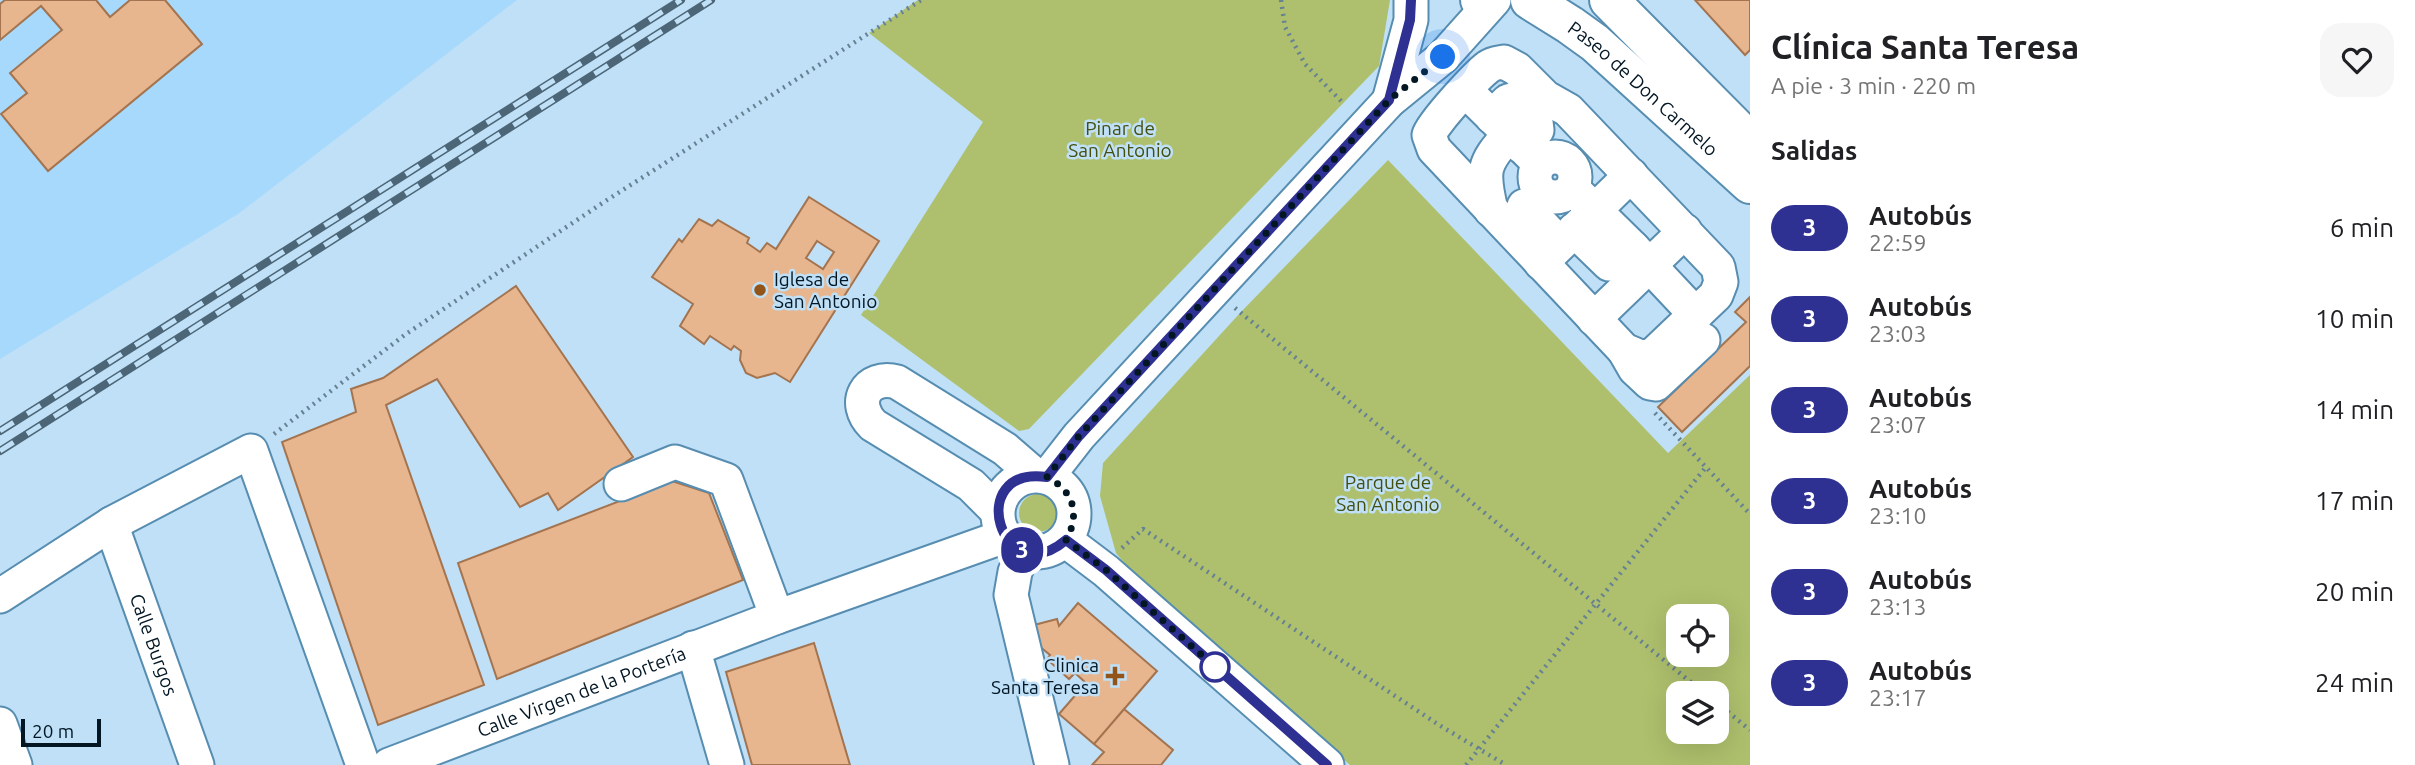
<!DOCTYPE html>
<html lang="es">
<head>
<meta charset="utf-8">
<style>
  body { margin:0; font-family:Ubuntu,sans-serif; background:#f6f6f6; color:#202124; height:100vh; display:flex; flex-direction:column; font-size:26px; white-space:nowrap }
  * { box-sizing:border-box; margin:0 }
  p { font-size:23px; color:#757577 }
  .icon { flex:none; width:38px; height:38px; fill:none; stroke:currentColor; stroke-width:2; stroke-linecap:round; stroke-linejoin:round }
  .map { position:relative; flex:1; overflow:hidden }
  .sheet { display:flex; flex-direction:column; background:#fff; width:665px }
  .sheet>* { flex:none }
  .badge { padding:0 14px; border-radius:23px; font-size:24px; line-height:46px }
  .tools { position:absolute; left:1666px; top:604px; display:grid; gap:14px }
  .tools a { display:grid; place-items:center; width:63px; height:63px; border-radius:14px; background:#fff; box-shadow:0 7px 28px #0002; font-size:35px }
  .scale { position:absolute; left:21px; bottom:18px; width:80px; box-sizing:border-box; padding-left:7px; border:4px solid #021624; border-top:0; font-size:19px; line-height:24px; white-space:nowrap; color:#021624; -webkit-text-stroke:5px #bfe0f7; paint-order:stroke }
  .you { position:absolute; width:35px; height:35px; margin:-18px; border:5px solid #fff; border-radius:50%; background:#1a73e8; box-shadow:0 0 0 10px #1a73e833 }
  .map>.badge { position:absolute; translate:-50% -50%; box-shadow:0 0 0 4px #fff }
  h2 { padding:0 21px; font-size:26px; line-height:63px }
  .round { display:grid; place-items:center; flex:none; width:74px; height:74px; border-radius:21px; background:#f6f6f6 }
  .summary { display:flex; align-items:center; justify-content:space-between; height:119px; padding:0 21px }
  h1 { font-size:33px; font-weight:700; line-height:52px }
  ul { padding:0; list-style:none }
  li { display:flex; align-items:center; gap:21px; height:91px; padding:0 21px }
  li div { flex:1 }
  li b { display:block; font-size:26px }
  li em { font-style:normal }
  li .badge { min-width:77px; font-weight:700; text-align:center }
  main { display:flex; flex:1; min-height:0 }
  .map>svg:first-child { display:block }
  .built { fill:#a6d9fb }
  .green { fill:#aec06d; fill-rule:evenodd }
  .building { fill:#e7b58e; stroke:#a3744f; stroke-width:2; fill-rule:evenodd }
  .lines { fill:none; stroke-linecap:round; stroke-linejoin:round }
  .minor-casing { stroke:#578db0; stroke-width:37 }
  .highway-casing { stroke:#578db0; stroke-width:42 }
  .path { stroke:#668193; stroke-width:4.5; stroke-dasharray:2 5; stroke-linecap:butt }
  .minor { stroke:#fff; stroke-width:33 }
  .highway { stroke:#fff; stroke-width:38 }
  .rail-casing { stroke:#4c6677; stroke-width:8 }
  .rail { stroke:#bfe0f7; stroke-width:5; stroke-dasharray:16; stroke-linecap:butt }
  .line-casing { stroke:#fff; stroke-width:16 }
  .line { stroke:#2e3092; stroke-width:10 }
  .walk { stroke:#021624; stroke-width:7; stroke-dasharray:0 12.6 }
  .poi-dot { fill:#925419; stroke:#bfe0f7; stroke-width:2.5 }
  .stop-dot { fill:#fff; stroke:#2e3092; stroke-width:3.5 }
  .labels { text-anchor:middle; stroke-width:5; stroke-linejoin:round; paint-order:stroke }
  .street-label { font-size:19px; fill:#021624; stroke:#bfe0f7 }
  .park-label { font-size:19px; fill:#444f0d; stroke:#bfe0f7 }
  .poi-label { font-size:19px; fill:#021624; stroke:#bfe0f7; text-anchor:start }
</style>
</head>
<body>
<main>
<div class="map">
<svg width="1750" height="765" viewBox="0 0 1750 765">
  <rect width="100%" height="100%" fill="#bfe0f7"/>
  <path class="built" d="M0,0h517l-279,214 -238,145z"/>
  <path class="green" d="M918,0h472l-11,66 -350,363 -10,2 -158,-116 122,-193 -114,-89z
    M1388,160l280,293 82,-78v390h-400l-205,-177 -29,-35 -16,-57 3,-33 137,-150zM1678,616h39v38h-39zM1678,693h39v39h-39z
    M1019 513a19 19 0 1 1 38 0a19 19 0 1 1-38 0Z"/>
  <path class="building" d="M5,0h91l14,17 20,-17h35l37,44 -154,127 -47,-57 26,-21 -17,-20 52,-43 -21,-24 -41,34v-36z
    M1695,0h55v50l-5,5z
    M809,197l70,44 -89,141 -15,-9 -18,5 -11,-5 -6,-13 1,-9 -7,-5 -3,4 -21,-14 -6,8 -24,-18 13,-22 -41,-27 27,-38 3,3 17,-23 13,7 6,-6 31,18 -2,5 13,9 7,-9 9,6zM817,241l17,11 -11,17 -17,-11z
    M516,286l117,171 -75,53 -10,-17 -28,14 -83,-128 -51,26 98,280 -106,40 -96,-283 74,-30 -5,-23 32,-11z
    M1750,297v69l-68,66 -24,-25 88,-85 -11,-10z
    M672,481l37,12 34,87 -246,99 -39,-116z
    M1078,603l79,68 -63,73 -35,-30 27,-31 -11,-10 -6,6 -22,-20 3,-4 -11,-9 -5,-21 23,-6 2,7z
    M814,643l36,122h-98l-26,-93z
    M1124,709l49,41 -12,15h-69l12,-13 -10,-8z"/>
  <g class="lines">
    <g class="minor-casing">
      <g id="minor">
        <path d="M1504,62l13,7 28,28 23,13 150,157 3,15 -5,13 -62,59 -11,4 -19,-8 -190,-201 -5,-14c3,-11 48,-60 59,-68 5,-4 10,-4 16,-5z"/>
        <path d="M1466,91l73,72"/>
        <path d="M1389,101l22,-81v-20"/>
        <path d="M1492,117l16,-16 4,-1 24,22 1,8 -16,16"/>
        <circle cx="1555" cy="177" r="20"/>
        <path d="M1572,188l61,60 63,67"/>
        <path d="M1524,206l36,38"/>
        <path d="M1491,210c-9,-38 -9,-46 18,-75"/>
        <path d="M1574,230l35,34h7l17,-16"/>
        <path d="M1541,263l90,-88"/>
        <path d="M1594,319l91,-88"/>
        <path d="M1624,350l11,19 15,14 6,1 47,-44"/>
        <circle cx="1036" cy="514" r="38"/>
        <path d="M1047,477l32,-41 310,-335 54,-44 51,-57"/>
        <path d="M621,484l54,-22 51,18 51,137"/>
        <path d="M997,511l-26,-26 -98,-60c-22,-22 -7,-51 24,-43l108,67 30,26"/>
        <path id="s1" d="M111,524l86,241"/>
        <path d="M1065,540l41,31 221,194"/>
        <path d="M1024,551l-9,21 -4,23 41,170"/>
        <path d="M0,596l111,-72 140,-73 112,314"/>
        <path d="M693,648l34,117"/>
        <path d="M0,724l15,41"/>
        <path id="s2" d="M389,765l388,-148 228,-81"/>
      </g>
    </g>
    <g class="highway-casing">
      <g id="highway">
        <path d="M1480,0h2"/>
        <path id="s3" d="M1530,0l40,25 25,18 155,141"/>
        <path d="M1609,0l141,142"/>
      </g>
    </g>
    <path class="path" d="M1281,0l4,27 20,37 39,40
      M1235,308l469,385
      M1655,413l95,101
      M274,434l132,-100 201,-134 314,-200
      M1122,548l21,-19 296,196 67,40
      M1717,703l33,27
      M1466,765l240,-298"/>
    <use href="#minor" class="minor"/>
    <use href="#highway" class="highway"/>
    <g class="rail-casing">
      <path id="rail" d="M0,431l681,-431
        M0,451l711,-451"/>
    </g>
    <use href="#rail" class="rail"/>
  </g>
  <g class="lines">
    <g class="line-casing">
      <path id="line" d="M1327,765l-221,-195 -40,-30c-65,55 -103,-75 -19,-63l32,-41 310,-336 21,-80 1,-20"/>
    </g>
    <use href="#line" class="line"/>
    <path class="walk" d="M1215,667l7,6 -116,-103 -40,-30c15,-26 7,-50 -19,-63l32,-41 310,-336 54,-43"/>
  </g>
  <g class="poi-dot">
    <circle cx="760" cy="290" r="7"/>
    <path d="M1111.5 665.5h7v7h7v7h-7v7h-7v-7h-7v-7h7z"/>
  </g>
  <circle class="stop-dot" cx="1215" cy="667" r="14"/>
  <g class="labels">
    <g class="street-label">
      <text dy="7" stroke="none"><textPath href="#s3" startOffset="144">Paseo de Don Carmelo</textPath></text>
      <text dy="7" stroke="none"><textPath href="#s1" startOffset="128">Calle Burgos</textPath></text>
      <text dy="7" stroke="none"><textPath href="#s2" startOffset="206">Calle Virgen de la Portería</textPath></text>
    </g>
    <g class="park-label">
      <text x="1120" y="135">Pinar de<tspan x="1120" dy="22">San Antonio</tspan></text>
      <text x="1388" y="489">Parque de<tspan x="1388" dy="22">San Antonio</tspan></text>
    </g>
    <g class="poi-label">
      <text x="774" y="286">Iglesa de<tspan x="774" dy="22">San Antonio</tspan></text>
      <text x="1099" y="672" text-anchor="end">Clinica<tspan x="1099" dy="22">Santa Teresa</tspan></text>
    </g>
  </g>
</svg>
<div class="tools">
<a><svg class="icon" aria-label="locate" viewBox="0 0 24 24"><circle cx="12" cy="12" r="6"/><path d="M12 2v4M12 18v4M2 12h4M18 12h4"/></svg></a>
<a><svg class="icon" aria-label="layers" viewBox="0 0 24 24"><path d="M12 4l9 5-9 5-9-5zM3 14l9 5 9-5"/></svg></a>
</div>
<div class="scale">20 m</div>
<div class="you" style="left:1443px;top:57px"></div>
<b class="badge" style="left:1022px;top:550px;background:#2e3092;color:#fff">3</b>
</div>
<section class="sheet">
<div class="summary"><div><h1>Clínica Santa Teresa</h1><p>A pie · 3 min · 220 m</p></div><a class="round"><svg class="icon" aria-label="heart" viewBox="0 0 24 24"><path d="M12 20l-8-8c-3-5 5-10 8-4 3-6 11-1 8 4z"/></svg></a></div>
<h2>Salidas</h2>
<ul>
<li><span class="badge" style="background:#2e3092;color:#fff">3</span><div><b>Autobús</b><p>22:59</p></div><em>6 min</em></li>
<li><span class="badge" style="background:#2e3092;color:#fff">3</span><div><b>Autobús</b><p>23:03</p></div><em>10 min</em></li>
<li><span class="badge" style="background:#2e3092;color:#fff">3</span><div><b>Autobús</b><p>23:07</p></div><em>14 min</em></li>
<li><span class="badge" style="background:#2e3092;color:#fff">3</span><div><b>Autobús</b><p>23:10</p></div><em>17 min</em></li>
<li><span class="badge" style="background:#2e3092;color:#fff">3</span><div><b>Autobús</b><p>23:13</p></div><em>20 min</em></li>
<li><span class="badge" style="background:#2e3092;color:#fff">3</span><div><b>Autobús</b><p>23:17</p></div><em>24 min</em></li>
</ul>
</section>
</main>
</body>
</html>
